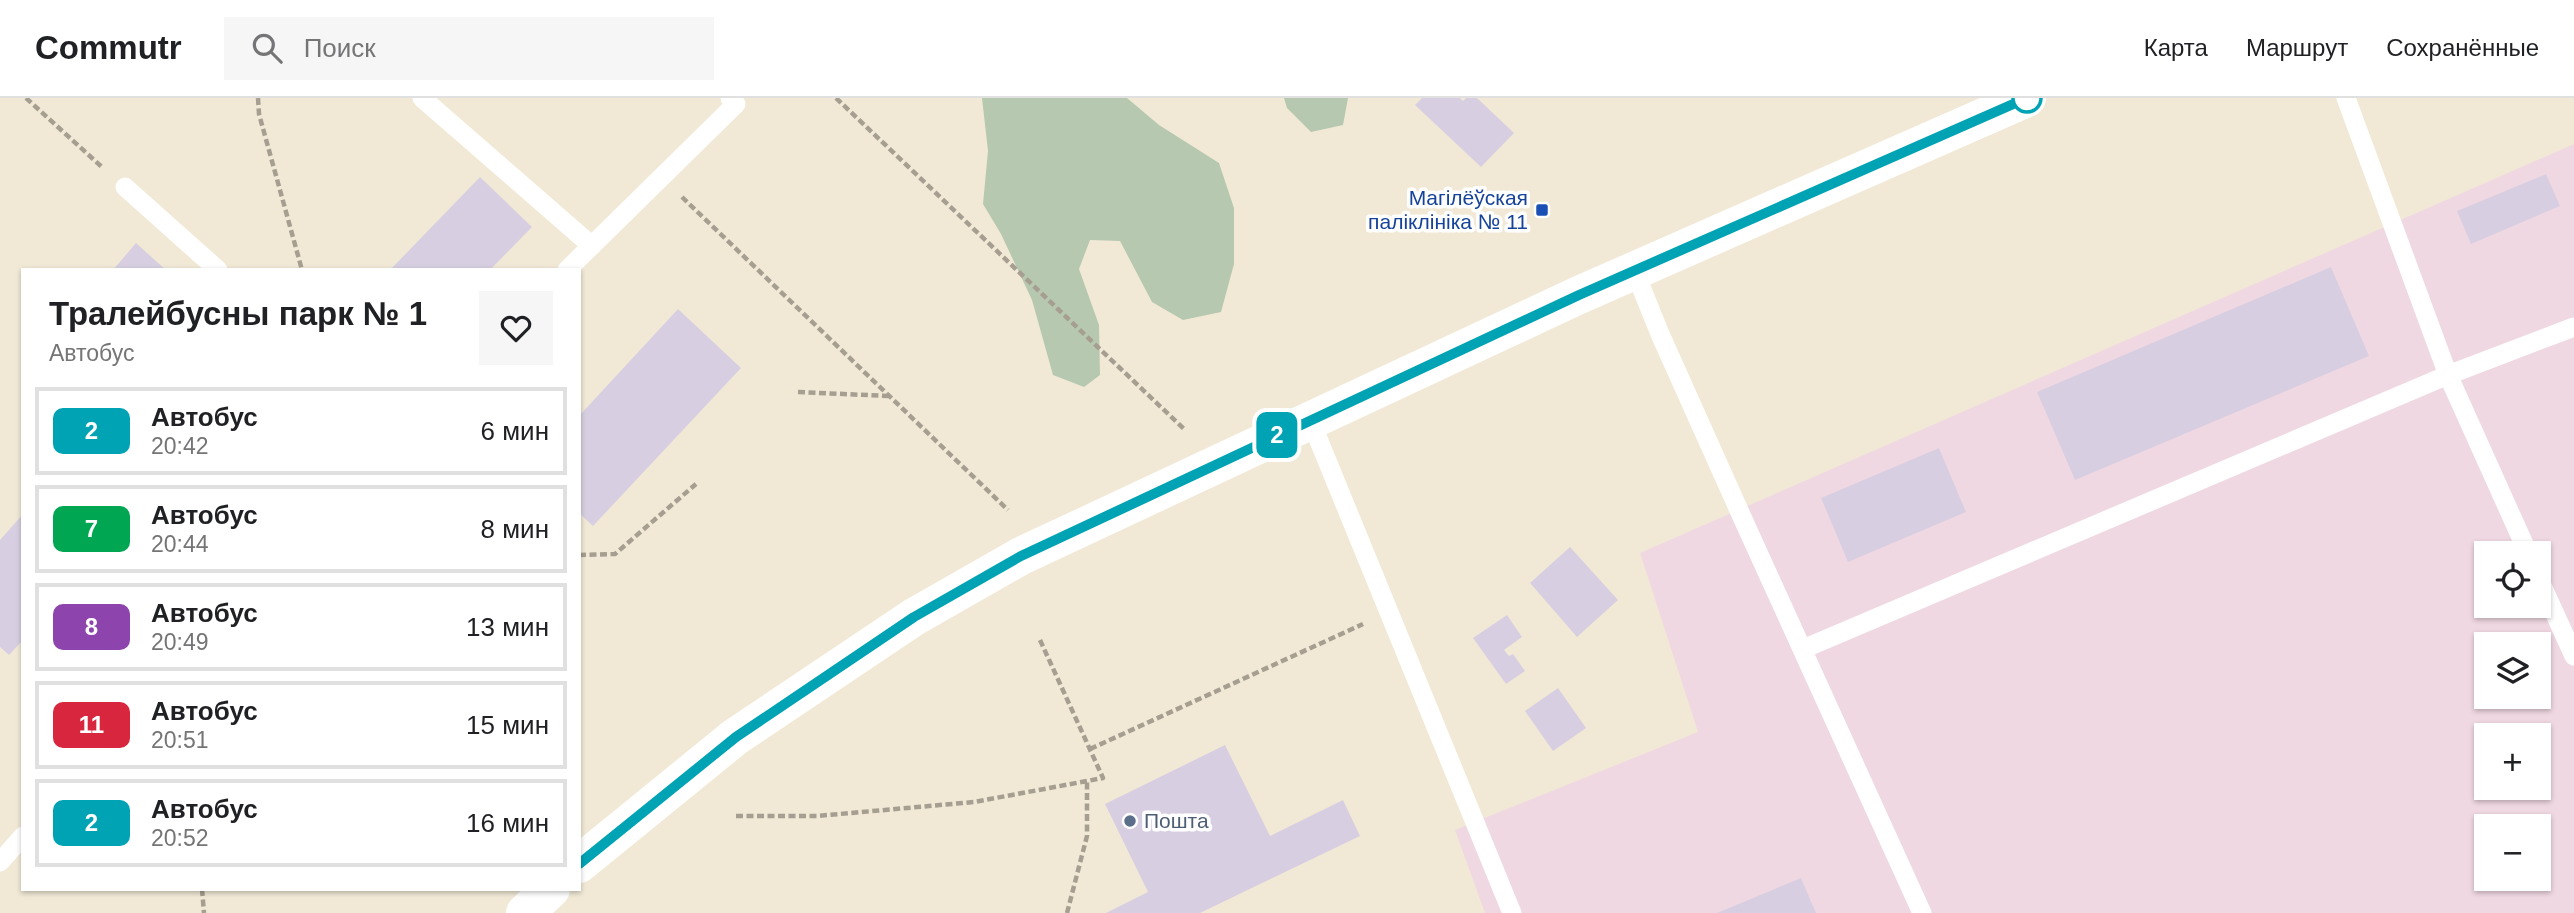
<!DOCTYPE html>
<html lang="ru">
<head>
<meta charset="utf-8">
<style>
  body { margin:0; font-family:Helvetica,sans-serif; background:#f6f6f6; color:#202124; height:100vh; display:flex; flex-direction:column; font-size:26px; white-space:nowrap }
  * { box-sizing:border-box; margin:0 }
  p { font-size:23px; color:#757577 }
  .icon { flex:none; width:38px; height:38px; fill:none; stroke:currentColor; stroke-width:2; stroke-linecap:round; stroke-linejoin:round }
  .map { position:relative; flex:1; overflow:hidden }
  .sheet { position:absolute; left:21px; top:170px; width:560px; height:623px; display:flex; flex-direction:column; background:#fff; border-radius:0px; box-shadow:0 2px 5px #0004 }
  .sheet>* { flex:none }
  .badge { padding:0 14px; border-radius:10px; font-size:24px; line-height:46px }
  .controls { position:absolute; left:2474px; top:443px; display:grid; gap:14px }
  .controls a { display:grid; place-items:center; width:77px; height:77px; border-radius:0px; background:#fff; box-shadow:0 2px 5px #0004; font-size:35px }
  .map>.badge { position:absolute; translate:-50% -50%; box-shadow:0 0 0 4px #fff }
  .round { display:grid; place-items:center; flex:none; width:74px; height:74px; border-radius:0px; background:#f6f6f6 }
  .summary { display:flex; align-items:center; justify-content:space-between; height:119px; padding:0 28px }
  h1 { font-size:33px; font-weight:800; line-height:52px }
  ul { padding:0; list-style:none }
  li { display:flex; align-items:center; gap:21px; height:88px; margin:0 14px 10px; padding:0 14px; border:4px solid #e0e0e0; border-radius:0px }
  li div { flex:1 }
  li b { display:block; font-size:26px }
  li em { font-style:normal }
  li .badge { min-width:77px; font-weight:700; text-align:center }
  header { display:flex; align-items:center; gap:42px; box-sizing:border-box; height:98px; padding:0 35px; background:#fff; border-bottom:2px solid #e0e0e0 }
  header strong { font-size:33px }
  nav { display:flex; gap:38px; margin-inline-start:auto; font-size:24px }
  .search { width:490px; height:63px; background:#f6f6f6; display:flex; align-items:center; gap:18px; box-sizing:border-box; padding:0 24px; border-radius:0px; color:#757577; font-size:26px }
  .map>svg:first-child { display:block }
  .industrial { fill:#f0d8e2; fill-rule:evenodd }
  .green { fill:#b6c8b0 }
  .building { fill:#d7cfe1 }
  .lines { fill:none; stroke-linecap:round; stroke-linejoin:round }
  .path { stroke:#a69f91; stroke-width:4.5; stroke-dasharray:7 3.5; stroke-linecap:butt }
  .lane { stroke:#fff; stroke-width:19 }
  .primary { stroke:#fff; stroke-width:38 }
  .line-casing { stroke:#fff; stroke-width:16 }
  .line { stroke:#00a3b4; stroke-width:10 }
  .stop-dot { fill:#fff; stroke:#00a3b4; stroke-width:3.5 }
  .transit-dot { fill:#1a4fb4; stroke:#fff; stroke-width:2.5 }
  .service-dot { fill:#5c6f8a; stroke:#fff; stroke-width:2.5 }
  .labels { text-anchor:middle; stroke-width:7; stroke-linejoin:round; paint-order:stroke }
  .transit-label { font-size:21px; fill:#164399; stroke:#fff; text-anchor:end }
  .service-label { font-size:21px; fill:#4e5e75; stroke:#fff; text-anchor:start }
</style>
</head>
<body>
<header>
<strong>Commutr</strong>
<div class="search"><svg class="icon" aria-label="search" viewBox="0 0 24 24"><circle cx="10" cy="10" r="6"/><path d="M15 15l6 6"/></svg>Поиск</div>
<nav><a>Карта</a><a>Маршрут</a><a>Сохранённые</a></nav>
</header>
<div class="map">
<svg width="2574" height="815" viewBox="0 0 2574 815">
  <rect width="100%" height="100%" fill="#f1e9d6"/>
  <path class="industrial" d="M2574,46v769h-1089l-30,-83 243,-98 -58,-179zM2487,455h52v53h-52zM2487,546h52v52h-52zM2487,637h52v53h-52zM2487,728h52v52h-52z"/>
  <path class="green" d="M982,0h145l32,27 60,38 15,45v56l-13,48 -38,8 -31,-18 -32,-61 -30,-1 -11,29 20,56 1,50 -16,12 -31,-12 -21,-75 -31,-66 -18,-30 5,-53z
    M1284,0h64l-5,27 -32,7 -24,-24z"/>
  <path class="building" d="M1422,0h38l3,3 3,-3h11l37,35 -33,34 -66,-62z
    M2546,76l14,32 -89,38 -14,-33z
    M480,79l52,50 -42,43h-100z
    M136,145l30,27h-53z
    M2331,169l38,89 -294,124 -38,-88z
    M678,211l63,59 -148,158 -14,-13v-97z
    M1939,350l27,64 -118,50 -27,-64z
    M23,416v126l-14,15 -9,-8v-107z
    M1570,449l48,53 -41,37 -47,-54z
    M1507,517l15,22 -18,13 5,6 4,-2 12,17 -19,13 -33,-46z
    M1558,590l28,40 -33,23 -28,-40z
    M1225,647l45,91 73,-36 17,36 -160,77h-94l42,-21 -43,-88z
    M1801,780l15,35h-99z"/>
  <g class="lines">
    <path class="path" d="M26,0l77,70
      M258,0l1,16 43,156
      M836,0l348,331
      M682,99l326,313
      M798,294l90,4
      M579,457l36,-1 81,-70
      M1090,651l273,-125
      M736,718h81l157,-14 129,-24 -63,-138
      M202,791l2,24
      M1067,815l20,-77v-55"/>
    <path class="lane" d="M422,0l170,148
      M2346,0l102,277 80,178
      M125,89l93,83
      M567,172l169,-166 -6,-6
      M1635,174l25,62 82,183 180,396
      M1310,321l202,494
      M2539,481l35,77
      M1803,551l645,-274 126,-48
      M0,764l23,-26"/>
    <path class="primary" d="M579,766l156,-127 179,-120 107,-61 558,-261 448,-197
      M525,815l26,-24"/>
  </g>
  <g class="lines">
    <g class="line-casing">
      <path id="line" d="M579,766l157,-127 178,-120 107,-61 558,-261 448,-197"/>
    </g>
    <use href="#line" class="line"/>
  </g>
  <circle class="stop-dot" cx="2027" cy="0" r="14"/>
  <rect class="transit-dot" x="1535" y="105" width="14" height="14" rx="3.5"/>
  <circle class="service-dot" cx="1130" cy="723" r="7"/>
  <g class="labels">
    <g class="transit-label">
      <text x="1528" y="107">Магілёўская<tspan x="1528" dy="24">паліклініка № 11</tspan></text>
    </g>
    <g class="service-label">
      <text x="1144" y="730">Пошта</text>
    </g>
  </g>
</svg>
<div class="controls">
<a><svg class="icon" aria-label="locate" viewBox="0 0 24 24"><circle cx="12" cy="12" r="6"/><path d="M12 2v4M12 18v4M2 12h4M18 12h4"/></svg></a>
<a><svg class="icon" aria-label="layers" viewBox="0 0 24 24"><path d="M12 4l9 5-9 5-9-5zM3 14l9 5 9-5"/></svg></a>
<a>+</a>
<a>−</a>
</div>
<b class="badge" style="left:1277px;top:337px;background:#00a3b4;color:#fff">2</b>
<section class="sheet">
<div class="summary"><div><h1>Тралейбусны парк № 1</h1><p>Автобус</p></div><a class="round"><svg class="icon" aria-label="heart" viewBox="0 0 24 24"><path d="M12 20l-8-8c-3-5 5-10 8-4 3-6 11-1 8 4z"/></svg></a></div>
<ul>
<li><span class="badge" style="background:#00a3b4;color:#fff">2</span><div><b>Автобус</b><p>20:42</p></div><em>6 мин</em></li>
<li><span class="badge" style="background:#00a651;color:#fff">7</span><div><b>Автобус</b><p>20:44</p></div><em>8 мин</em></li>
<li><span class="badge" style="background:#8e44ad;color:#fff">8</span><div><b>Автобус</b><p>20:49</p></div><em>13 мин</em></li>
<li><span class="badge" style="background:#d7263d;color:#fff">11</span><div><b>Автобус</b><p>20:51</p></div><em>15 мин</em></li>
<li><span class="badge" style="background:#00a3b4;color:#fff">2</span><div><b>Автобус</b><p>20:52</p></div><em>16 мин</em></li>
</ul>
</section>
</div>
</body>
</html>
